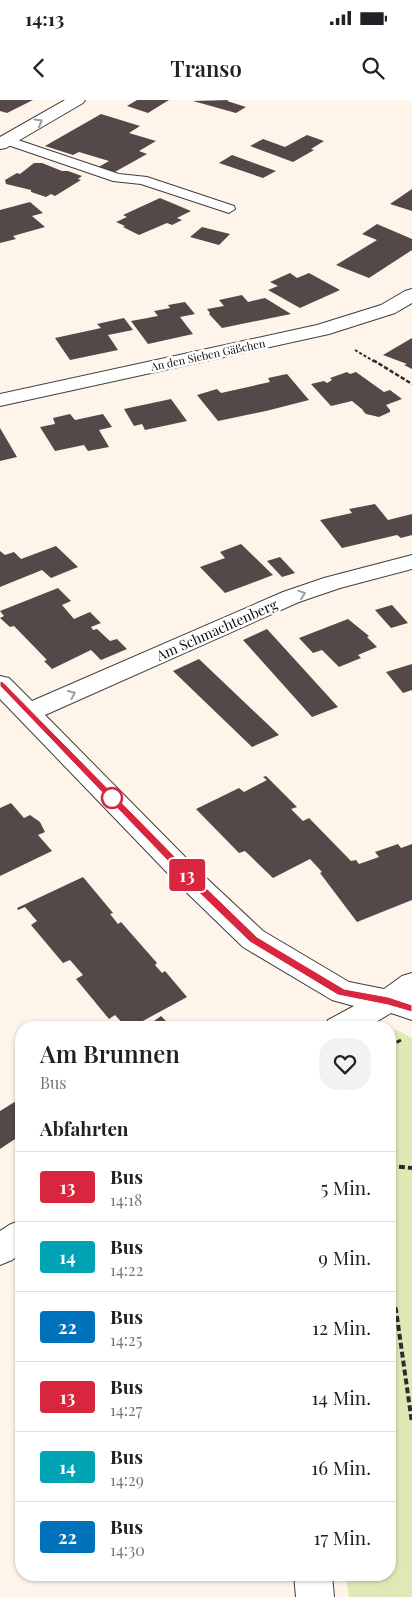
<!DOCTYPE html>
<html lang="de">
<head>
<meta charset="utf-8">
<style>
  body { margin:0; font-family:"Playfair Display",serif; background:#f2f2f2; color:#202124; height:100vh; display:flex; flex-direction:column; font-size:19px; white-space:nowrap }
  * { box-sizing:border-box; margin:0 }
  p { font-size:16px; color:#757577 }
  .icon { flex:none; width:28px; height:28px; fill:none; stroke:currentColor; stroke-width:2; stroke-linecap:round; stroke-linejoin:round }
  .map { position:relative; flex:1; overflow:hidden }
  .drawer { position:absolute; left:15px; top:921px; width:381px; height:560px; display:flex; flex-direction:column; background:#fff; border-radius:20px; box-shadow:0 1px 4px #0004 }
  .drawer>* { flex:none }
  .badge { padding:0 10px; border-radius:4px; font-size:18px; line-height:32px }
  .map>.badge { position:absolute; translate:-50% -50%; box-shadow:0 0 0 2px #fff }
  h2 { padding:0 25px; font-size:19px; line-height:45px }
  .round { display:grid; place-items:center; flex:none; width:52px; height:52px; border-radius:20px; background:#f2f2f2 }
  .head { display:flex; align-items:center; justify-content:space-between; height:85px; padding:0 25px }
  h1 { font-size:24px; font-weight:600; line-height:38px }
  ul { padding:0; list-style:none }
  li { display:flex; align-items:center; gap:15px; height:70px; padding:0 25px; border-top:1px solid #e0e0e0 }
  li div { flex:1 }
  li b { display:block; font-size:19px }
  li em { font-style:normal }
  li .badge { min-width:55px; font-weight:700; text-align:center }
  .status { display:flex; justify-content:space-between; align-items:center; height:35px; padding:0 25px; background:#fff; direction:ltr }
  .status svg { height:14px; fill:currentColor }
  header { display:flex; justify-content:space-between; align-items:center; height:65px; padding:0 25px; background:#fff; font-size:22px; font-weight:600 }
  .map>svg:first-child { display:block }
  .green { fill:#e0e8b5 }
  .building { fill:#544948 }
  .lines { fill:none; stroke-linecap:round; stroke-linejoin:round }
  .lane-casing { stroke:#3e3e3e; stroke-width:2 }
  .street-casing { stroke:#3e3e3e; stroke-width:2 }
  .path-far3 { stroke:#2d2d2d; stroke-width:2; stroke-dasharray:3 2; stroke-linecap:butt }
  .path-far2 { stroke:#2d2d2d; stroke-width:2.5; stroke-dasharray:4.5 2; stroke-linecap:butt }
  .path-far1 { stroke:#2d2d2d; stroke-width:3; stroke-dasharray:5 2.5; stroke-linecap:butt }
  .path { stroke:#2d2d2d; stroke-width:4; stroke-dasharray:6 3; stroke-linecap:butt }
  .lane { fill:#fff; fill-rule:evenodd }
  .street { fill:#fff; fill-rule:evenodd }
  .oneway { stroke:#9d9d9d }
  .line { fill:#d7263d; stroke:#fff }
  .stop-dot { fill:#fff; stroke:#d7263d; stroke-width:2.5 }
  .labels { text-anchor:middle; stroke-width:5; stroke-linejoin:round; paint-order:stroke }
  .far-street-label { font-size:11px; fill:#0b0b0b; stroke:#fff }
  .street-label { font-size:14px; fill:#0b0b0b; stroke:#fff }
</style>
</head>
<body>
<div class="status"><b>14:13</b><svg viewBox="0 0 49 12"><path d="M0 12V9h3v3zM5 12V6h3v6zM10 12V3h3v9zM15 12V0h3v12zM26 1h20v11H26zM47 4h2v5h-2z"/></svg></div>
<header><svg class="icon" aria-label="back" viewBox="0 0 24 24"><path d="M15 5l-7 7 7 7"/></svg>Transo<svg class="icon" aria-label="search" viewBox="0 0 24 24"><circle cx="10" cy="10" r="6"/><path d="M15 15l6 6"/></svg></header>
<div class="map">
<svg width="412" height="1497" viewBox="0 0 412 1497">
  <rect width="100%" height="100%" fill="#fff4ea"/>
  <path class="green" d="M397,930l15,8v559h-63l-3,-22h44v-544z"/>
  <path class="building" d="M0,0h33l-26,13 -7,-2z
    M137,0h32l-21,13 -21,-7z
    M229,0l-2,1 19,6 -10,6 -43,-12z
    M101,14l39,12 -11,7 27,8 -17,10 8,3 -34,19 -16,-5 12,-7 -30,-9 -6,3 -28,-9z
    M307,35l17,6 -13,8 3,1 -21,12 -43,-16 13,-7 22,8z
    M232,55l44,16 -13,7 -44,-15z
    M34,63h8l20,8h6l14,5 -4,3 3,1 -26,16 -4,-2 -5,3 -15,-5v-2l-25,-6 -1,-4 12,-7 3,1z
    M412,89v22l-22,-7z
    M160,98l31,13 -14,7 5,2 -10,5 -5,-2 -28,12 -16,-8 2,-1 -9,-4 11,-5 -4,-2z
    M30,102l13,11 -11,3 13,11 -32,9 3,3 -16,4v-33z
    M377,124l35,15v11l-43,28 -33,-13 41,-25 -15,-6z
    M202,127l28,7 -11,11 -29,-8z
    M290,173l7,5 12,-5 31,17 -40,18 -32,-18 10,-4 -8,-4z
    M242,195l6,7 17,-4 26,16 -69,14 -13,-14 1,-1 -3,-4 17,-3 -5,-6z
    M185,202l10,12 -15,3 13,17 -45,10 -17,-23 27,-5 -4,-5 16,-3 -2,-3z
    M124,218l9,12 -25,5 10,15 -48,10 -15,-22 46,-10 -4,-4z
    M412,238v31l-8,-4 3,-1 -24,-9z
    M347,272l3,2 6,-2 28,20 6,-2 12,9 -16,6 4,5v2l-11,5 -13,-3 -3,-3v-1l-11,-9 -21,5 -20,-22 13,-3 3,2 5,-3 -2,-2z
    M287,274l22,26 -43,11 -48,10 -21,-26 20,-6 4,4 49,-11 -2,-4z
    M171,299l16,22 -42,9 -3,-6 -8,2 -10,-17z
    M70,314l5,6 28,-6 9,13 -13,3 10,17 -21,4 -4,-6 -29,6 -15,-24 15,-3 -2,-6z
    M0,328l17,29 -17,4z
    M375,404l13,16 24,-6v21l-11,3 -4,-3 -55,13 -22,-28 32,-7 -3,-4z
    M241,444l32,31 -48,18 -25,-26 25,-9 -5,-6z
    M56,446l22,21 -27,11 -9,-8 -42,17v-36l5,4 9,-3 7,7z
    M280,457l15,16 -13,4 -15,-16z
    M58,488l13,13 -9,4 12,14 16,-7 11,11 -10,4 2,3 4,-1 13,12 7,-2 10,10 -26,11 -10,-10 -39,19 -8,-8 3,-1 -33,-34 -4,1 -10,-9 4,-2 -4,-5z
    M392,505l16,18 -17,5 -16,-18z
    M348,519l21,17 -2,1 10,10 -19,8 3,3 -22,9 -17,-17 -9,3 -14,-15z
    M267,529l71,78 -26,10 -69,-77z
    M199,559l80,76 -27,12 -79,-76z
    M412,564v26l-9,3 -17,-21z
    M266,676l31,31 -6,2 12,12 6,-3 42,43 5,-1 3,4 20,-7 -4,-5 23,-8 3,4 11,-4v56l-55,22 -37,-49 2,-1 -12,-13 -37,19 -28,-27 -6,2 -43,-44 43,-21 5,4 23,-12 -4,-3z
    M11,703l13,15 6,-3 10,7 5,10 -7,3 14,16 -52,25v-68z
    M83,777l30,36 -3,1 8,10 3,-2 36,41 -2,2 7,8 3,-2 22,26 -57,31h-3l-12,-13 -6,4 -33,-40 7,-4 -13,-15 -7,3 -32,-38 6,-4 -12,-14 -7,3 -1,-2z
    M161,916l12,12h-29z
    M21,998v37l-21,14v-38z"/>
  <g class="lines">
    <g class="lane-casing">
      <path id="lane" d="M6,36l113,38 28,3 87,29 1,3 -6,4 -88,-29 -28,-3 -111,-38 -2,-3z"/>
    </g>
    <g class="street-casing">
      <path id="street" d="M65,0h20l-2,3 -77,45 -6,1v-12z
        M412,189v14l-17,10 -66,21 -329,72v-12l317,-69 64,-20 24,-14z
        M412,455v14l-72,19 -41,14 -254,113 156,158 62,58 86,51 35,7 18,-13 10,-3v47l-21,-7 -25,15h-42l4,-8 26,-14 -22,-6 -89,-53 -62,-60 -181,-188v-23l9,2 23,23 251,-109 41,-14z
        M21,1120v34l-9,6 -12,5v-34l9,-6z
        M294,1475h38l2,22h-38z"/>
    </g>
    <path class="path-far3" d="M355,250l20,12"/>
    <path class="path-far2" d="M373,260l39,24"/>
    <path class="path-far1" d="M390,946l11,-6"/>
    <path class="path" d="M390,1066l22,2
      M390,1190l6,20 16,113"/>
    <use href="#lane" class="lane"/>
    <use href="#street" class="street"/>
  </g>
  <defs><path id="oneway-chevron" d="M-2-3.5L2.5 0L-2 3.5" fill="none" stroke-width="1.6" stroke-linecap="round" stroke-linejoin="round" transform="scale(1.25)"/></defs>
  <g class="oneway">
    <use href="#oneway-chevron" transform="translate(39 22) rotate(-30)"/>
    <use href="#oneway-chevron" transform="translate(302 494) rotate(-19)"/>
    <use href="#oneway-chevron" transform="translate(72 594) rotate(-24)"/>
  </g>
  <path class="line" d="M0,581l3,1 192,195 62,60 87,52 44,8 24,8v7l-24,-7 -50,-10 -88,-53 -62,-60 -188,-196z"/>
  <circle class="stop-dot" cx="112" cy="698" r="10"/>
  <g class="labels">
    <g class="far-street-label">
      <text transform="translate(208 255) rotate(-12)" y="4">An den Sieben Gäßchen</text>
    </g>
    <g class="street-label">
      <text transform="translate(217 530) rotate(-24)" y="5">Am Schmachtenberg</text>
    </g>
  </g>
</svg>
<b class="badge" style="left:187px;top:775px;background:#d7263d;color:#fff">13</b>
<section class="drawer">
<div class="head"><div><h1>Am Brunnen</h1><p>Bus</p></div><a class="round"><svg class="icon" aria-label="heart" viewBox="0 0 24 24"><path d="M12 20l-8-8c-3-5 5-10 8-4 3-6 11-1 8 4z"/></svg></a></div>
<h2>Abfahrten</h2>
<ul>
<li><span class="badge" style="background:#d7263d;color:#fff">13</span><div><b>Bus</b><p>14:18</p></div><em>5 Min.</em></li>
<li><span class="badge" style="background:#00a3b4;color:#fff">14</span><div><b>Bus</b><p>14:22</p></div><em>9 Min.</em></li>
<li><span class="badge" style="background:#0072bc;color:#fff">22</span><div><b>Bus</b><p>14:25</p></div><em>12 Min.</em></li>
<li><span class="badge" style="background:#d7263d;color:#fff">13</span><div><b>Bus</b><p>14:27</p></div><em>14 Min.</em></li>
<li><span class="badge" style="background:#00a3b4;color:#fff">14</span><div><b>Bus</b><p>14:29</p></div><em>16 Min.</em></li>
<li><span class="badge" style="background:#0072bc;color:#fff">22</span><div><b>Bus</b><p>14:30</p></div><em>17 Min.</em></li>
</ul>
</section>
</div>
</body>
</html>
